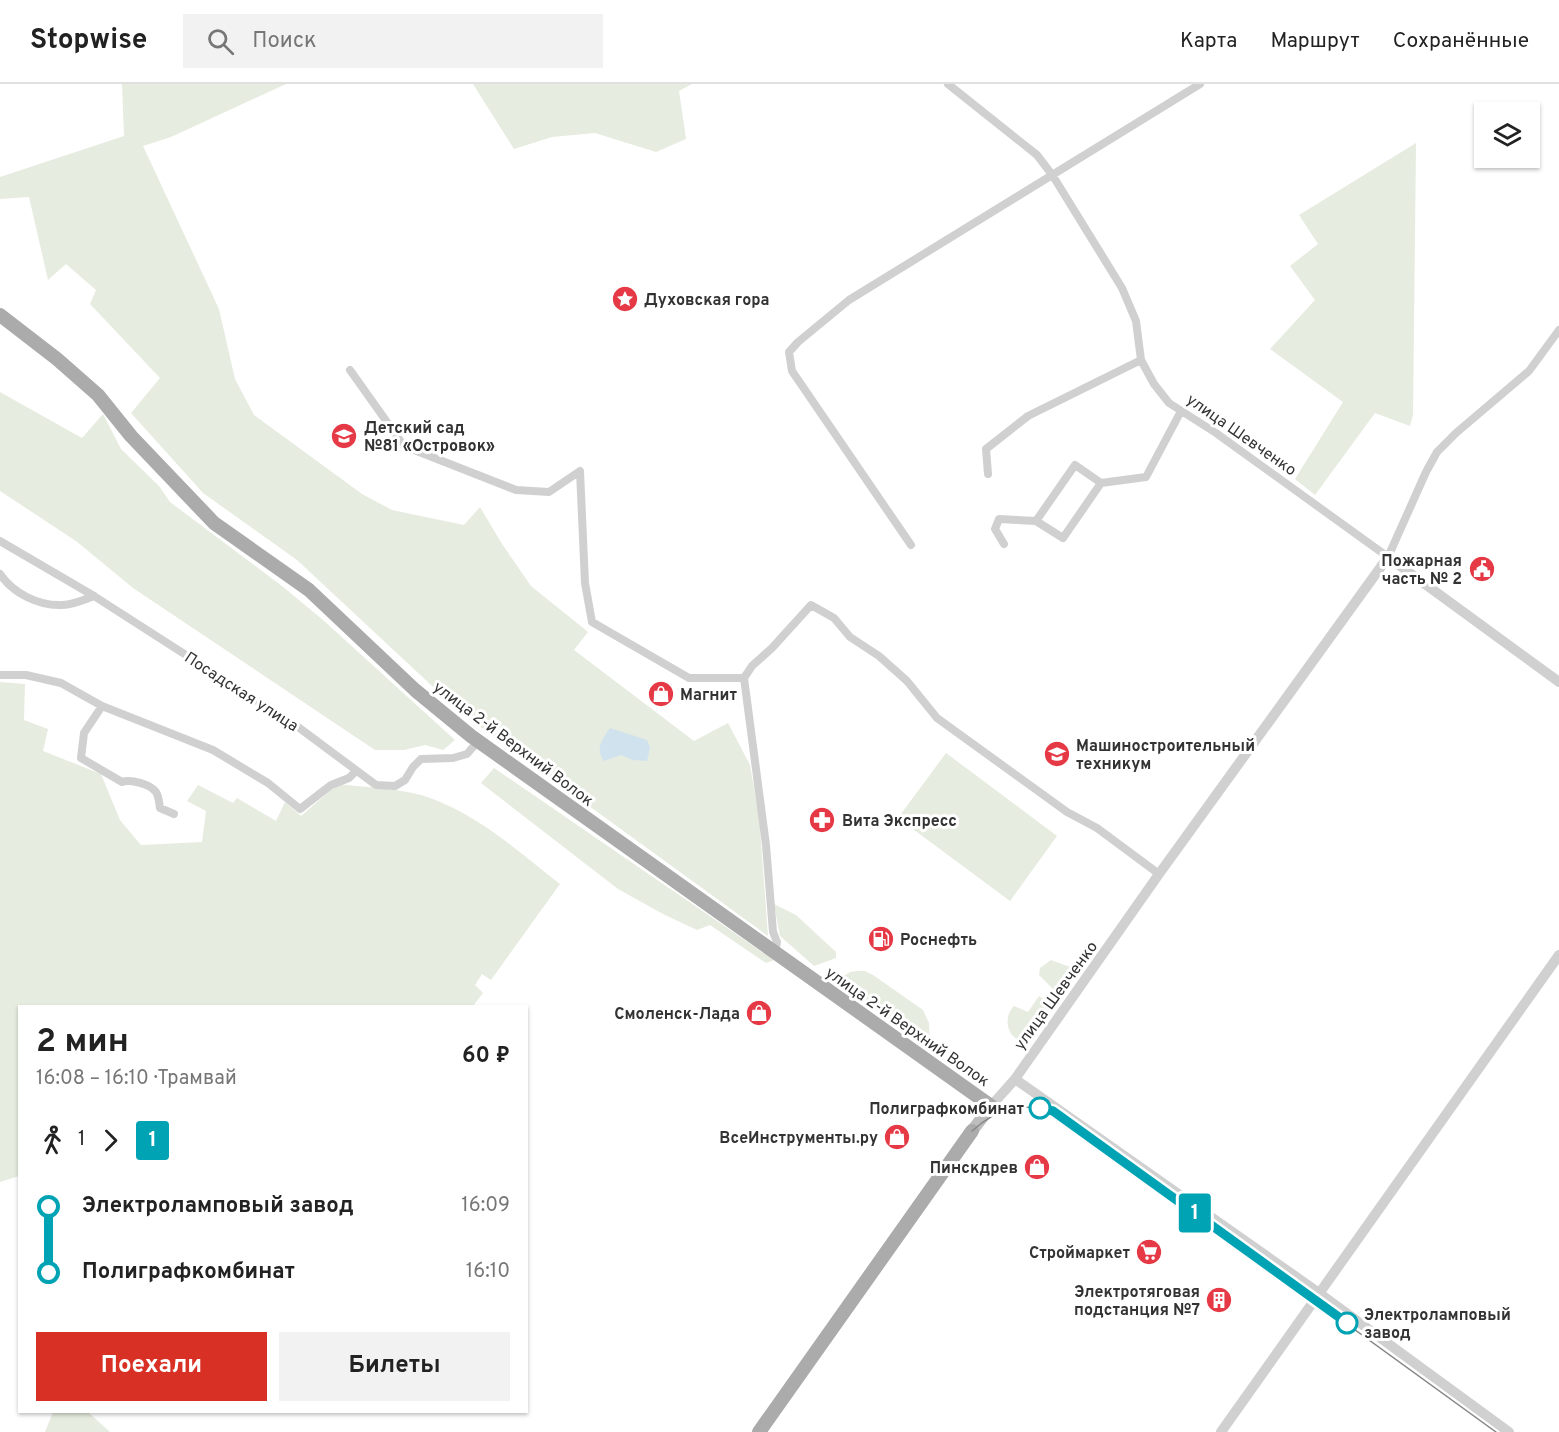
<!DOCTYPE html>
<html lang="ru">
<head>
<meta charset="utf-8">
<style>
  body { margin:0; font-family:Overpass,sans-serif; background:#f2f2f2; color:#222; height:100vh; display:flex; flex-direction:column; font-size:22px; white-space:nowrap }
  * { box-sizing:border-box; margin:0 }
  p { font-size:20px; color:#767676 }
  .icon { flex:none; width:33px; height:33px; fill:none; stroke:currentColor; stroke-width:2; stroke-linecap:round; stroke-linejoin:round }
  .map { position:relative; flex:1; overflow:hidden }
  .side { position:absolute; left:18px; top:921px; width:510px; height:408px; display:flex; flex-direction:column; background:#fff; border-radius:0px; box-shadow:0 2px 4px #0004 }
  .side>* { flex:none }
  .badge { padding:0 12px; border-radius:4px; font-size:21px; line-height:39px }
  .controls { position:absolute; left:1474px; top:18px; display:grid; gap:12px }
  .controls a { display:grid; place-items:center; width:66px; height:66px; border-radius:0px; background:#fff; box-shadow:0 2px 4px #0004; font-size:30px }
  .map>.badge { position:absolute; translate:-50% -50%; box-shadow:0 0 0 3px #fff }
  .legs { display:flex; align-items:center; gap:9px; height:66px; padding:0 18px; font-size:20px }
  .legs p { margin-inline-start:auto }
  .head { display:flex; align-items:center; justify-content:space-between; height:102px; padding:0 18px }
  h1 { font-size:33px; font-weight:700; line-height:45px }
  .primary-button { display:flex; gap:12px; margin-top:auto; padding:12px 18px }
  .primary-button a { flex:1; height:69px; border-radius:0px; background:#d93025; color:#fff; font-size:24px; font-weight:700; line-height:69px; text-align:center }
  .primary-button a+a { background:#f2f2f2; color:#222 }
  ul { padding:0 18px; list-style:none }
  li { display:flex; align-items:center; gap:21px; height:66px; font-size:22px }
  li i { display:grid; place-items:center; width:9px; height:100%; margin:0 8px; background:currentColor }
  li i::after { content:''; width:15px; height:15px; margin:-8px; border:4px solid; border-radius:50%; background:#fff }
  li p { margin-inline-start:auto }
  li:first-child i { background:linear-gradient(#0000 50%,currentColor 0) }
  li:last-child i { background:linear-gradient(currentColor 50%,#0000 0) }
  header { display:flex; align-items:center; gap:36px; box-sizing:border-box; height:84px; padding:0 30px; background:#fff; border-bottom:2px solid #e0e0e0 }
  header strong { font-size:28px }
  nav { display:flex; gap:33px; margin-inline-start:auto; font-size:21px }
  .search { width:420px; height:54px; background:#f2f2f2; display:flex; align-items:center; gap:15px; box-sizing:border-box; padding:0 21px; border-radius:0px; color:#767676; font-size:22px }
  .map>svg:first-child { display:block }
  .green { fill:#e6ecdf }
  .water { fill:#cfe2ee }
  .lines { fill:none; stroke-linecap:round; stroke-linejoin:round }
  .minor { stroke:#d0d0d0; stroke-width:8 }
  .tertiary { stroke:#d0d0d0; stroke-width:10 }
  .secondary { stroke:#bdbdbd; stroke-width:12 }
  .primary { stroke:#ababab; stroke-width:14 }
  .tram { stroke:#888; stroke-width:1.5 }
  .line-1-casing { stroke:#fff; stroke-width:14 }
  .line-1 { stroke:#00a3b4; stroke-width:9 }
  .stop-1-dot { fill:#fff; stroke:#00a3b4; stroke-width:3 }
  .labels { text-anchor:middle; stroke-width:6; stroke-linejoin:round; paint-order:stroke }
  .poi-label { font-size:16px; font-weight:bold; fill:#333; stroke:#fff; text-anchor:start }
  .street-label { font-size:16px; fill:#333; stroke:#fff }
  .stop-label { font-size:16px; font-weight:bold; fill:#333; stroke:#fff; text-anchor:end }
</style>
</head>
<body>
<header>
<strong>Stopwise</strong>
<div class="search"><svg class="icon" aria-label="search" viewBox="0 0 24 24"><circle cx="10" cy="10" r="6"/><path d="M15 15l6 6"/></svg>Поиск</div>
<nav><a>Карта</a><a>Маршрут</a><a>Сохранённые</a></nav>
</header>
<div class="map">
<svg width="1559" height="1348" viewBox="0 0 1559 1348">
  <rect width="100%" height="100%" fill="#fff"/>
  <path class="green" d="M122,0h164l-115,53 -28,9 76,163 16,70 19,36 108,79 30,16 72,15 16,-18 22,37 29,42 57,46 -14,18 120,91 34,-18 22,42 9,50 9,121 -307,-223 -164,-153 -94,-67 -72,-80 29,-35 -70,-74 6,-14 -30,-26 -18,16 -19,-83 -29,2v-22l124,-41z
    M473,0h219l-13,7 7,48 -30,13 -61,-19 -43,4 -38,12z
    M1416,59l-3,272 -3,11 -35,-13 -60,82 -20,-16 48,-77 -73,-53 45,-49 -25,-34 28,-22 -19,-29z
    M0,308l82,46 21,-24 18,35 38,37 11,16 112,84 41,34 132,120 -12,10 -18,-5 -21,5h-29l-242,-162 -57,-47 -76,-50z
    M0,598l25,2 -1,36 24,9 -5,22 58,23 19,46 21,25 61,-3 4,-31 -19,-10 11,-16 35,18 4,-5 39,23 9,-19 16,14 37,-32c31,4 66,4 95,15 49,19 86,53 127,85l-69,96 -9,-6 -7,11 8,8 -10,13h-453l-1,170 -19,6z
    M946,669l111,83 -47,65 -112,-83z
    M494,684l280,192 -8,3 -56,-38 -13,5 -34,-16 -45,-25 -137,-106z
    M774,820l22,11 40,37v6l-22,8 -34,-30z
    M1051,876l19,7 4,7 -45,66c-5,0 -11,0 -15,-3 -9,-8 -8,-24 0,-31l14,6 11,-16 9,6 7,-11 -16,-16 1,-7z
    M857,887h8l8,4 50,35 6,13 1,23h-3l-91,-65 14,-9z
    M53,1328h35l22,20h-65z"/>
  <path class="water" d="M610,644l37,12 3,8 -3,13 -14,-1 -12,-5 -17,6c-9,-13 -2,-21 6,-33z"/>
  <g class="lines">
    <path class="minor" d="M948,0l89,71 16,21 69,112 14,33 5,39
      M350,286l54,76 112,44 33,2 31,-21 5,112 7,39 97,56h55
      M988,390l-2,-25 42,-33 113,-56 13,24 15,19 47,30 172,124 38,-85 11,-20 19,-19 73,-62 30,-41
      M1036,437l27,17 38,-55
      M0,457l94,55 204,131 78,58 19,1 10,-6 8,-13 8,-8 32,-1 14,-4 11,-13
      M1004,460l-9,-15 4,-10 37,2 39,-56 26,18 45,-6 35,-66
      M911,461l-119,-174 -3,-19 9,-10 51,-42 351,-216
      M0,490c13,19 38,32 62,31 11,0 22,-5 32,-9
      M0,591h26l35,8 41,23 111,44 55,33 32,26 31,-24 18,-7 7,-7
      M102,622l-18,27 -3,25 41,24c9,-3 28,2 34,10 3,5 3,10 4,16l14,6
      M775,868l2,-10 -4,-10 -7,-87 -22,-167 8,-12 20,-18 39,-43 23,13 16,19 29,19 28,25 30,37 130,94 30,16 62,46"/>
    <path class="tertiary" d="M1015,995l304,214 190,139
      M991,1022l24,-27 144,-205 229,-317 171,125
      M1221,1348l338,-477"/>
    <path class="secondary" d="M972,1047l19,-25"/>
    <path class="primary" d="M0,231l57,44 41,36 33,41 83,87 95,67 106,100 56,46 520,370
      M759,1348l213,-301"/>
    <path class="tram" d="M972,1047c27,-24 46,-28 81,-20l443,321"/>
  </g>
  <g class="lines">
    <g class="line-1-casing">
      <path id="line-1" d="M1040,1024l13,3 294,212"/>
    </g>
    <use href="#line-1" class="line-1"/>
  </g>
  <defs>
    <g id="sight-disc" transform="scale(1.35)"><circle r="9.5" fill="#e63946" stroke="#fff"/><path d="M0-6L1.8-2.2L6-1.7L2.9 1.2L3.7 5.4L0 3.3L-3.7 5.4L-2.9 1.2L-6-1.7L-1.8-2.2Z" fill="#fff"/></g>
    <g id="school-disc" transform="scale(1.35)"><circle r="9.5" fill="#e63946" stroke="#fff"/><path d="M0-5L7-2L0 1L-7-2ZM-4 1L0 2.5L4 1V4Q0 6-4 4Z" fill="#fff"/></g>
    <g id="civic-disc" transform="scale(1.35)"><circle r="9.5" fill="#e63946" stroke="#fff"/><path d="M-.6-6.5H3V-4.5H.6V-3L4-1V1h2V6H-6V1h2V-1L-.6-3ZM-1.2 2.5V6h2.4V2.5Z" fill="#fff"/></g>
    <g id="shop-disc" transform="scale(1.35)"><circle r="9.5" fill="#e63946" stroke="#fff"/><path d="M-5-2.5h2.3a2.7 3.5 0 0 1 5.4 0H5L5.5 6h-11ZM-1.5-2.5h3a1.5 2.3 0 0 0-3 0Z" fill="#fff"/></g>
    <g id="university-disc" transform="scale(1.35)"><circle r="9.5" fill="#e63946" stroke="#fff"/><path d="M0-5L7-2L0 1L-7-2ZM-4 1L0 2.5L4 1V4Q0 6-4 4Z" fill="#fff"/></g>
    <g id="pharmacy-disc" transform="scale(1.35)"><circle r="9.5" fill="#e63946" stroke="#fff"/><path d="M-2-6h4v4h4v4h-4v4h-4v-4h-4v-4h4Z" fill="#fff"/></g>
    <g id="fuel-disc" transform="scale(1.35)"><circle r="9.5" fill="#e63946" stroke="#fff"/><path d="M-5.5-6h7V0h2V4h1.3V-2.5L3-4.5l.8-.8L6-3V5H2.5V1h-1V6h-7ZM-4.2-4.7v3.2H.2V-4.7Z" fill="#fff"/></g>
    <g id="supermarket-disc" transform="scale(1.35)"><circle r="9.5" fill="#e63946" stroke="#fff"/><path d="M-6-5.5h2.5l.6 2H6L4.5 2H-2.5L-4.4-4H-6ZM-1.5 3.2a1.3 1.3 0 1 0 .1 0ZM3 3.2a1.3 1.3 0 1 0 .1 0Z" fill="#fff"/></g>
    <g id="building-disc" transform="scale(1.35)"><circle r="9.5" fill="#e63946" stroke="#fff"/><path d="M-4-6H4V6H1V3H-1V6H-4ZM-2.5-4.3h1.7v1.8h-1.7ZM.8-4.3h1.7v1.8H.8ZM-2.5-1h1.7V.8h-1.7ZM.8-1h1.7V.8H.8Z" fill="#fff"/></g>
  </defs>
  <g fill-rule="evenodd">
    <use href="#sight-disc" x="625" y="215"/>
    <use href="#school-disc" x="344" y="352"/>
    <use href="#civic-disc" x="1482" y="485"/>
    <use href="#shop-disc" x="661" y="610"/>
    <use href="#university-disc" x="1057" y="670"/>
    <use href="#pharmacy-disc" x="822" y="736"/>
    <use href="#fuel-disc" x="881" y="855"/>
    <use href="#shop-disc" x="759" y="929"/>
    <use href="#shop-disc" x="897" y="1053"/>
    <use href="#shop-disc" x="1037" y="1083"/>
    <use href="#supermarket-disc" x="1149" y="1168"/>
    <use href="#building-disc" x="1219" y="1216"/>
  </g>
  <g class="stop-1-dot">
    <circle cx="1040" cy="1024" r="10"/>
    <circle cx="1347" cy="1239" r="10"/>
  </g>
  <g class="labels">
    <g class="poi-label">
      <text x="644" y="221">Духовская гора</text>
      <text x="364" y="349">Детский сад<tspan x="364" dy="18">№81 «Островок»</tspan></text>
      <text x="1462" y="482" text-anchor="end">Пожарная<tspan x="1462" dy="18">часть № 2</tspan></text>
      <text x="680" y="616">Магнит</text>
      <text x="1076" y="667">Машиностроительный<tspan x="1076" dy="18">техникум</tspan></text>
      <text x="842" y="742">Вита Экспресс</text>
      <text x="900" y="861">Роснефть</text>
      <text x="740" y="935" text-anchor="end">Смоленск-Лада</text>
      <text x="878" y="1059" text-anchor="end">ВсеИнструменты.ру</text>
      <text x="1018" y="1089" text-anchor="end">Пинскдрев</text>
      <text x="1130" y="1174" text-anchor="end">Строймаркет</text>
      <text x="1200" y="1213" text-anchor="end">Электротяговая<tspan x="1200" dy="18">подстанция №7</tspan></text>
    </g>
    <g class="street-label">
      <text transform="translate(1242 350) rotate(35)" y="6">улица Шевченко</text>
      <text transform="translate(242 607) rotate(33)" y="6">Посадская улица</text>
      <text transform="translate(514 659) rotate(37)" y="6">улица 2-й Верхний Волок</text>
      <text transform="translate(1055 911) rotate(-54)" y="6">улица Шевченко</text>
      <text transform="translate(908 942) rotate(35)" y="6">улица 2-й Верхний Волок</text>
    </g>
    <g class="stop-label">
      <text x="1024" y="1030">Полиграфкомбинат</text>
      <text x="1364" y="1236" text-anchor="start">Электроламповый<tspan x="1364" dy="18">завод</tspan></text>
    </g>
  </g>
</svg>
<div class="controls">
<a><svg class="icon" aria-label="layers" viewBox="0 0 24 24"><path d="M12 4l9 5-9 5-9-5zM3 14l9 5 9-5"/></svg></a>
</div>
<b class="badge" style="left:1195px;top:1129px;background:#00a3b4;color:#fff">1</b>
<section class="side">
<div class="head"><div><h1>2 мин</h1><p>16:08 – 16:10 · Трамвай</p></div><b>60 ₽</b></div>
<div class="legs"><svg class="icon" aria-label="walk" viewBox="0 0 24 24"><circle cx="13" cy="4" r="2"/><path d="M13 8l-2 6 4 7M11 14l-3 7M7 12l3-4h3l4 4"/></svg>1<svg class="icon" aria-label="forward" viewBox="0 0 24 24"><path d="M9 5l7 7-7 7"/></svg><b class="badge" style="background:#00a3b4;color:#fff">1</b></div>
<ul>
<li><i style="color:#00a3b4"></i><b>Электроламповый завод</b><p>16:09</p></li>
<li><i style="color:#00a3b4"></i><b>Полиграфкомбинат</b><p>16:10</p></li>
</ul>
<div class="primary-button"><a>Поехали</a><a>Билеты</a></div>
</section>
</div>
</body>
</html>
